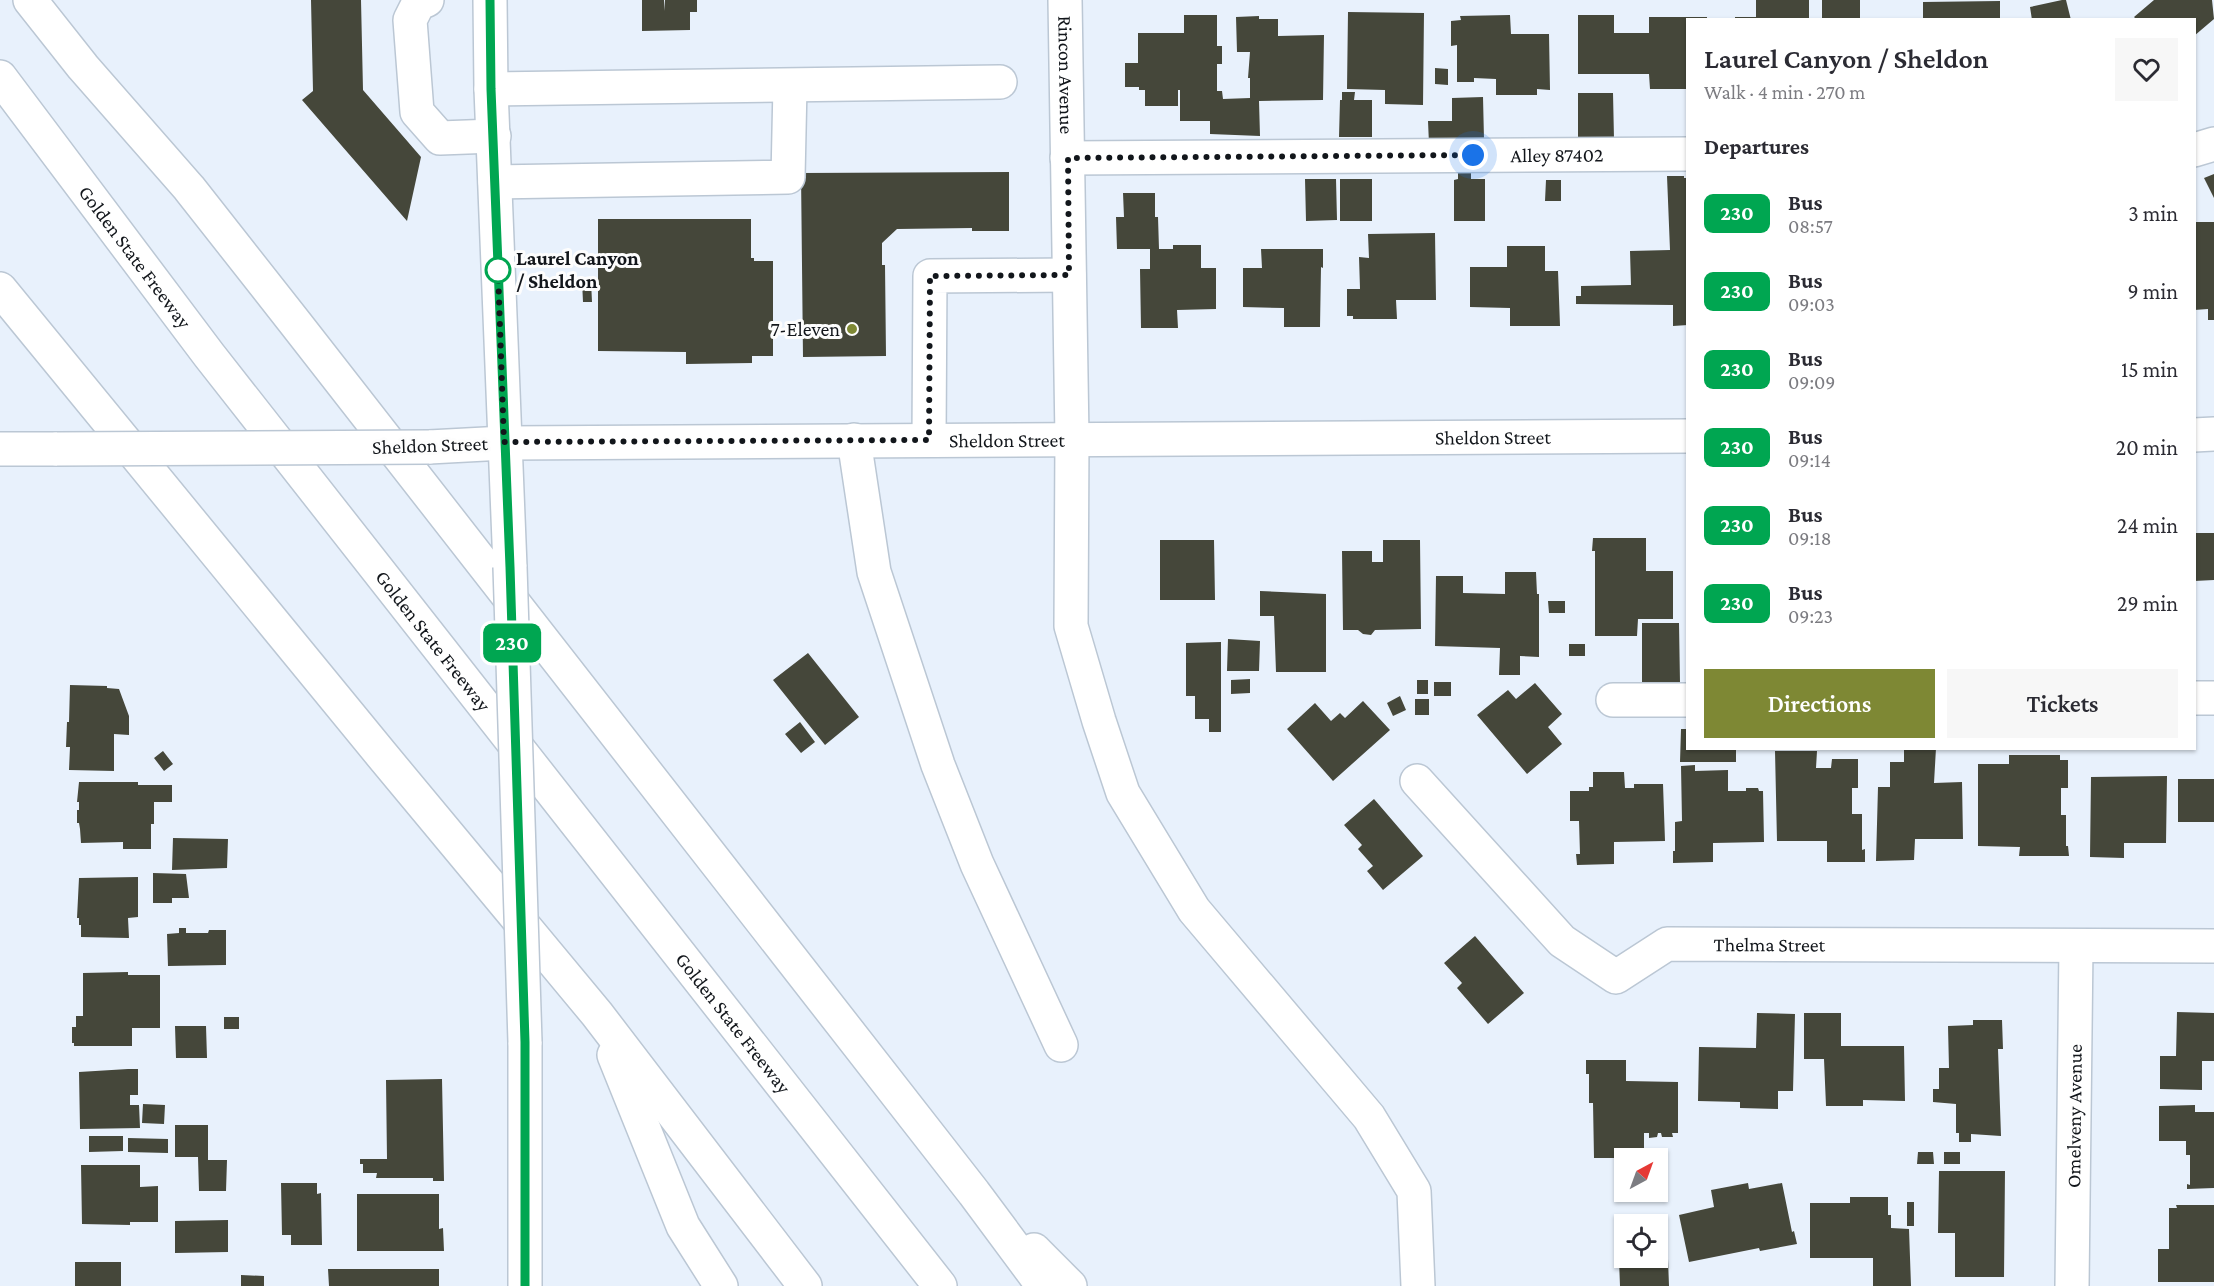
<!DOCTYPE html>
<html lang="en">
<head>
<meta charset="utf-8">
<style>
  body { margin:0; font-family:"Crimson Pro",serif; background:#f7f7f7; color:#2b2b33; height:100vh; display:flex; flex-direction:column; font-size:22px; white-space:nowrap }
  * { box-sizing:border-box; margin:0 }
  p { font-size:20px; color:#7c7c81 }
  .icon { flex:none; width:33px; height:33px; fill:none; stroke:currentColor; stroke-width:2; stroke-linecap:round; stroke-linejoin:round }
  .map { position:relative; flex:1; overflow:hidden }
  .sheet { position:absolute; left:1686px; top:18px; width:510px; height:732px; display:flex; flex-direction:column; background:#fff; border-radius:0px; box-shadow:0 2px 4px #0004 }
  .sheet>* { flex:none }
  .badge { padding:0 12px; border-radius:9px; font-size:21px; line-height:39px }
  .needle { width:39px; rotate:41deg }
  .tools { position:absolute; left:1614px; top:1148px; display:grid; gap:12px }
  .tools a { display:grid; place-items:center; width:54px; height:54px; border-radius:0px; background:#fff; box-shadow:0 2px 4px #0004; font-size:30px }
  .you { position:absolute; width:30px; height:30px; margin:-15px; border:4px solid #fff; border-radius:50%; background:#1a73e8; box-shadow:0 0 0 9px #1a73e833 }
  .map>.badge { position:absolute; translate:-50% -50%; box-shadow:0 0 0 3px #fff }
  h2 { padding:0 18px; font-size:22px; line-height:54px }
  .round { display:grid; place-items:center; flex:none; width:63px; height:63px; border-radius:0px; background:#f7f7f7 }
  .head { display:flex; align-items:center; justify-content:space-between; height:102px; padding:0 18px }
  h1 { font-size:28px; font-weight:600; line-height:45px }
  .button { display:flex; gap:12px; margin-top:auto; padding:12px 18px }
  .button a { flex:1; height:69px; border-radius:0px; background:#7e8834; color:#fff; font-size:24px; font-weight:600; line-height:69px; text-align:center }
  .button a+a { background:#f7f7f7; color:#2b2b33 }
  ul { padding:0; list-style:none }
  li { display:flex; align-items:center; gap:18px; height:78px; padding:0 18px }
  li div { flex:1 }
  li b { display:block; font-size:22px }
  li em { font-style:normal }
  li .badge { min-width:66px; font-weight:700; text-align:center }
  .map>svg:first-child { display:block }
  .building { fill:#45473a }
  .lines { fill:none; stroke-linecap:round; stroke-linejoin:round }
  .minor-casing { stroke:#bbc7d4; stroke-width:36 }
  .major-casing { stroke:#bbc7d4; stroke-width:36 }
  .highway-casing { stroke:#bbc7d4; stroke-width:36 }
  .minor { stroke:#fff; stroke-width:33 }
  .major { stroke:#fff; stroke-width:33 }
  .highway { stroke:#fff; stroke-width:33 }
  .major-bridge-casing { stroke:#bbc7d4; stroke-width:36; stroke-linecap:butt }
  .major-bridge { stroke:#fff; stroke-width:33 }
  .line-casing { stroke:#fff; stroke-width:14 }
  .line { stroke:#00a651; stroke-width:9 }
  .walk { stroke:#12161b; stroke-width:6; stroke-dasharray:0 10.8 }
  .stop-dot { fill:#fff; stroke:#00a651; stroke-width:3 }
  .poi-dot { fill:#7e8834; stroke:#fdfdfd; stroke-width:2 }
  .labels { text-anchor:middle; stroke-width:6; stroke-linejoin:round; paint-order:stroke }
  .street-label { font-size:20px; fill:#12161b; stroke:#fdfdfd }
  .stop-label { font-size:20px; font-weight:bold; fill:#12161b; stroke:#fdfdfd; text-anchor:start }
  .poi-label { font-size:20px; fill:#12161b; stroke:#fdfdfd; text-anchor:end }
</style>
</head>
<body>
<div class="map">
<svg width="2214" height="1286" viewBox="0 0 2214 1286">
  <rect width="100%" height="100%" fill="#e8f1fc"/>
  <path class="building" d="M311,0h50l2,90 58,67 -14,64 -105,-121 11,-9z
    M642,0h22v11l1,-11h32v12h-7v18l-48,1z
    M1756,0h53v20h-74v-3h21z
    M1822,0h38v20h-38z
    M2062,0h4l5,20h-39l-2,-13z
    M2154,0h58l2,19 -20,17v-16h-57l-3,-3z
    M2000,1v19h-77v-18z
    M1348,12l76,1 -1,92 -38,-1v-14l-38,-1z
    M1184,15h33v31h5v18h-5v27h5l1,8 27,-1v-20h-2l2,-26h-13l-1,-35 23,-1v3h19v17l46,-1 -1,65 -64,1 1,35 -50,-2v-13h-30v-31h-2v16h-33v-16h-6v-3h-14v-24h13v-30h46z
    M1510,15l1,19h38l1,56 -13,-1v6h-41v-16l-22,-1v4h-17v-37l-6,1v-25l10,-1 -1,-4z
    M1578,15h36v18h35v-16h58v3h-19v69h-38l-1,-15h-71z
    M1435,68l13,1v16l-13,-1z
    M1342,92h13l-1,8h18v37h-33l1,-37h2z
    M1578,93h35l1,46h-36z
    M1483,97l1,42h-32v4l-23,1 -1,-23h24v-23z
    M1009,172v59h-37v-3l-75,1 -15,14v22h3l1,91 -83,1 -2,-184z
    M1458,172h13v7h14v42h-31v-41l4,-1z
    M2214,174v24l-10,-20z
    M1667,176h17v2h4v147l-15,1v-21l-97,-1v-8h5v-10l50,-1 -1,-34 40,-1z
    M1305,179h31l1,41 -31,1z
    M1340,179h32v42h-32z
    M1546,180h15v21h-16z
    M1123,193h32v24h3l1,32h14v-4h28v23h15v41l-39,1 1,18h-37l-1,-59h10v-20h-33l-1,-32h8z
    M598,219h153v39h3v3h19v95h-21v7l-66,1v-12l-88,-1z
    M2194,222h20v98h-6v-11l-14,1z
    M1435,233l1,67h-40l1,19h-44v-3h-6v-27h13l-1,-32 10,1 -1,-24z
    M1507,246h38v25h13l2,55h-50v-18l-40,-1v-40h37z
    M1261,249h62v19l-2,-1 -1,60h-36v-19l-41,-1v-39h19z
    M582,281h9l1,21h-9z
    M2194,533h20v47l-20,1z
    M1593,538h53v33h27v48h-35l-1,17h-42v-85h-3z
    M1160,540h54l1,60h-55z
    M1383,540h37l1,89 -46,1 -4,5 -8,-1 -5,-4h-15l-1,-79h30v11h11z
    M1505,572h31l1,22h2v63l-19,-1v19h-21l1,-27 -65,-2 1,-70h27v17l42,1z
    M1260,591l66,3v78h-50l-2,-56h-14z
    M1548,601h17v12h-16z
    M1642,623h37l1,60h-38z
    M1228,639l32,2 -1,30h-32z
    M1221,642v90h-12v-13h-14v-23h-9v-53z
    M1569,644h16v12h-16z
    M808,653l51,64 -34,28 -52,-65z
    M1250,679v14l-19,1v-14z
    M1417,680h11v14h-11z
    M1434,682h17v14h-17z
    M1535,683l27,31 -14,13 14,17 -35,30 -50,-59 31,-25 8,9z
    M70,685l37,1v2l12,1 10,27v19l-15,-1v37l-45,-1 1,-23h-4l1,-25h2z
    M1400,696l6,14 -13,6 -6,-13z
    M1415,699h14v16h-14z
    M1363,701l27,29 -57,51 -46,-52 28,-26 16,18 9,-8 5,5z
    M800,722l15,20 -14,11 -16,-19z
    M1681,729h7v19h48v14h-56z
    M1904,748h32l-2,35 28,-1 1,57h-48l-1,21 -38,1 2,-74h12v-25h14z
    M163,751l10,13 -9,7 -10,-13z
    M1775,751h42l-1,17h15l1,-9h26v29h-6v26h10v36l3,-1v13h-38v-21h-50z
    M2009,755h51v5h8v28h-7v27h5v31h2l1,10h-50l1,-9 -42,-1v-82h31z
    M1695,765v6l33,-1v21h18v-3h12l1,3h4l1,51 -51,1v19l-40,1v-12h2v-29l7,-1 -1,-55z
    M1593,772h31l1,16h9v-4h29l2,57 -51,1v22l-37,1 -1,-11h4l-1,-33h-9v-30h19v-4h4z
    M2167,776l-1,67h-42v15l-34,-1 1,-80z
    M2178,779h36v43h-36z
    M79,782h59v3h34v17h-18v22h-3v25h-28v-7l-42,1 -1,-14 -1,-6h-2v-13h2v-8h-2z
    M1374,799l49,57 -40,34 -16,-19 6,-5 -15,-17 4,-4 -18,-20z
    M173,838l55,1 -1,29 -55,2z
    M153,873l33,1 3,24h-17v5h-19z
    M138,877v40l-10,1 1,20 -48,-1v-12h-2v-7h-2l2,-40z
    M179,928h7v5h22l1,-3h17v35l-58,1 -1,-32 12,-1z
    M1475,936l49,57 -36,31 -31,-36 5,-5 -18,-20z
    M128,972v3h32v53h-28v18h-58v-3h-2v-16h4v-11h7v-43z
    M2177,1012l37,1v48h-12v29l-42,-1v-33h16z
    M1757,1013l38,1 -2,77h-15v18l-38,-1v-6l-42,-1 1,-54 57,1z
    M1804,1013h37v33h63l1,55 -42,-1v6h-37l-2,-47h-20z
    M224,1017h15v12h-15z
    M1973,1020h29l1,29h-5l3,87 -30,-2v8h-12v-9h-3v-29l-23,-2v-13h6v-21h10l-1,-42 25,-1z
    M175,1026h31l1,32h-31z
    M1586,1060h40v21l52,1v51h-6l1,4h-11l-1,-4h-3l-1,4 -8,1v-5h-5v25h-50l-1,-55h-4v-29h-3z
    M128,1069h10v26h-8v10h9l1,23 -60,1 -1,-57z
    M442,1079l2,102h-11v-3h-57l1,-5h-14v-9h-3v-5h27l-1,-79z
    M143,1104l22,1 -1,19 -22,-1z
    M2195,1105v7h19v76l-27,1v-5l3,1v-30h-4v-14h-27v-35z
    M175,1125h33v35h19l-1,31h-27l-1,-34h-23z
    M89,1136h34v15l-34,1z
    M128,1138l40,1v14l-40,-1z
    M1918,1152h15l1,12h-17z
    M1944,1152h16v12h-16z
    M81,1165h59v22l18,-1v36h-28v3l-48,-1z
    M1939,1171h66l-1,106h-49v-44h-17z
    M281,1183h36v11l4,-1 1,52h-31v-10h-9z
    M1748,1183l1,6 33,-6 10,49 2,-1 3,13 -37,7 -1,-3 -70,14 -10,-47 35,-8 -3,-17z
    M357,1194h82v35l4,-1 1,23h-87z
    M1850,1197h38v18h3v13l18,1 2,57h-38v-28h-63v-55h40z
    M1907,1202h7v24h-7z
    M2176,1205h38v77h-56v-33h11v-41h8z
    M228,1220v32l-53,1v-32z
    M1668,1259l1,27h-49l-1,-26z
    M75,1262h46v24h-46z
    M328,1269h111v17h-110z
    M241,1275l23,1v10h-23z"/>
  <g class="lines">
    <g class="minor-casing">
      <g id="minor">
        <path d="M427,0l-9,4 -8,16 7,92 23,26 54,-2"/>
        <path id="s1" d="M1065,0l7,438"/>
        <path d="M491,89l509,-7"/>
        <path d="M2194,150l20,-6"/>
        <path id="s2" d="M1067,158l621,-4"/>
        <path d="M495,182l293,-5 2,-91"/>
        <path d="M929,439l1,-163 139,-1"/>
        <path d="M854,440l20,132 64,193 39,99 84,181"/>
        <path d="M2194,698h20"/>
        <path d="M1613,700h75"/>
        <path id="s3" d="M1417,781l145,160 54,36 51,-33 547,2"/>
        <path id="s4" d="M2072,1286l4,-340"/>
      </g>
    </g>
    <g class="major-casing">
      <g id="major">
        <path d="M490,0l1,89 19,478"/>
        <path d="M2194,435l20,-1"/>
        <path id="s5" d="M429,447l75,-4 1184,-7"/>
        <path d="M0,449h57"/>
        <path d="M525,1286v-244"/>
      </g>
    </g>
    <g class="highway-casing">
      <g id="highway">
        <path d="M30,0l53,67 106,121 107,136 678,869 69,93"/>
        <path id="s6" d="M0,77l209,278 731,931"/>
        <path d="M0,289l381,465 216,260 208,272"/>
        <path d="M1072,438l-1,188 28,95 24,72 71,117 175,207 45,74 4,95"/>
        <path d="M614,1055l69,171 38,60"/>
        <path d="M1034,1250l36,36"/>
      </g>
    </g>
    <use href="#minor" class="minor"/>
    <use href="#major" class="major"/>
    <use href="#highway" class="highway"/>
    <g class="major-bridge-casing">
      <path id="major-bridge" d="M57,449l372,-2
        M510,567l15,475"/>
    </g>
    <use href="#major-bridge" class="major-bridge"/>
  </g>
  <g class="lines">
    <g class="line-casing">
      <path id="line" d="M490,0l1,89 19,478 15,475v244"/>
    </g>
    <use href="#line" class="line"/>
    <path class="walk" d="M498,270l6,172 425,-2 1,-164 139,-1 -1,-117 405,-3"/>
  </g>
  <circle class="stop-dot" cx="498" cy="270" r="12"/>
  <circle class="poi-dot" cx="852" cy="329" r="6"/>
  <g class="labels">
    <g class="street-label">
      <text dy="7" stroke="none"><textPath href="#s1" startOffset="75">Rincon Avenue</textPath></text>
      <text dy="7" stroke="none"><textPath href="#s2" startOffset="490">Alley 87402</textPath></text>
      <text dy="7" stroke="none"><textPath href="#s6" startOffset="225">Golden State Freeway</textPath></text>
      <text dy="7" stroke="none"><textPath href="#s5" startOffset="1064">Sheldon Street</textPath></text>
      <text dy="7" stroke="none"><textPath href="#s5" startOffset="578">Sheldon Street</textPath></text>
      <text transform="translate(430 445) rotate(-2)" y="7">Sheldon Street</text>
      <text dy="7" stroke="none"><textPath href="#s6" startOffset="711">Golden State Freeway</textPath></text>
      <text dy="7" stroke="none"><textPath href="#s3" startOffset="444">Thelma Street</textPath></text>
      <text dy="7" stroke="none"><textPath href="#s6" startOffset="1197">Golden State Freeway</textPath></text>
      <text dy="7" stroke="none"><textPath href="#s4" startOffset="170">Omelveny Avenue</textPath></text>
    </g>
    <g class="stop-label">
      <text x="516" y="265">Laurel Canyon<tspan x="516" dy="23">/ Sheldon</tspan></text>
    </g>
    <g class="poi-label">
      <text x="840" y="336">7-Eleven</text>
    </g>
  </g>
</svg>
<div class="tools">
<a><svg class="needle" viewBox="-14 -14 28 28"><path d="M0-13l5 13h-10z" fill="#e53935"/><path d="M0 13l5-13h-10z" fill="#7c7c81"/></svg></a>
<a><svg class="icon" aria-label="locate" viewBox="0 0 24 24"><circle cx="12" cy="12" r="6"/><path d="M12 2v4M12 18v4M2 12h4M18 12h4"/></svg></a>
</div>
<div class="you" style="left:1473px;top:155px"></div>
<b class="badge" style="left:512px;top:643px;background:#00a651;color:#fff">230</b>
<section class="sheet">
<div class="head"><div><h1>Laurel Canyon / Sheldon</h1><p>Walk · 4 min · 270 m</p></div><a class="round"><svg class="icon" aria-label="heart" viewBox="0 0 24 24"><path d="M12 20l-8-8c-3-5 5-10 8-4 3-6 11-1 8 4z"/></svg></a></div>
<h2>Departures</h2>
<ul>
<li><span class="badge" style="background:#00a651;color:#fff">230</span><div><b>Bus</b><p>08:57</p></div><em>3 min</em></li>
<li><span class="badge" style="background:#00a651;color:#fff">230</span><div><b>Bus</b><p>09:03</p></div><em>9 min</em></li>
<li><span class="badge" style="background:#00a651;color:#fff">230</span><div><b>Bus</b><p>09:09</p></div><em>15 min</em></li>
<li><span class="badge" style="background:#00a651;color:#fff">230</span><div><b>Bus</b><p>09:14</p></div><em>20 min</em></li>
<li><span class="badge" style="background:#00a651;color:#fff">230</span><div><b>Bus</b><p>09:18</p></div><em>24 min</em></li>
<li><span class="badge" style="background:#00a651;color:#fff">230</span><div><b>Bus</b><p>09:23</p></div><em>29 min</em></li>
</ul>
<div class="button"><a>Directions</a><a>Tickets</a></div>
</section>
</div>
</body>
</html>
